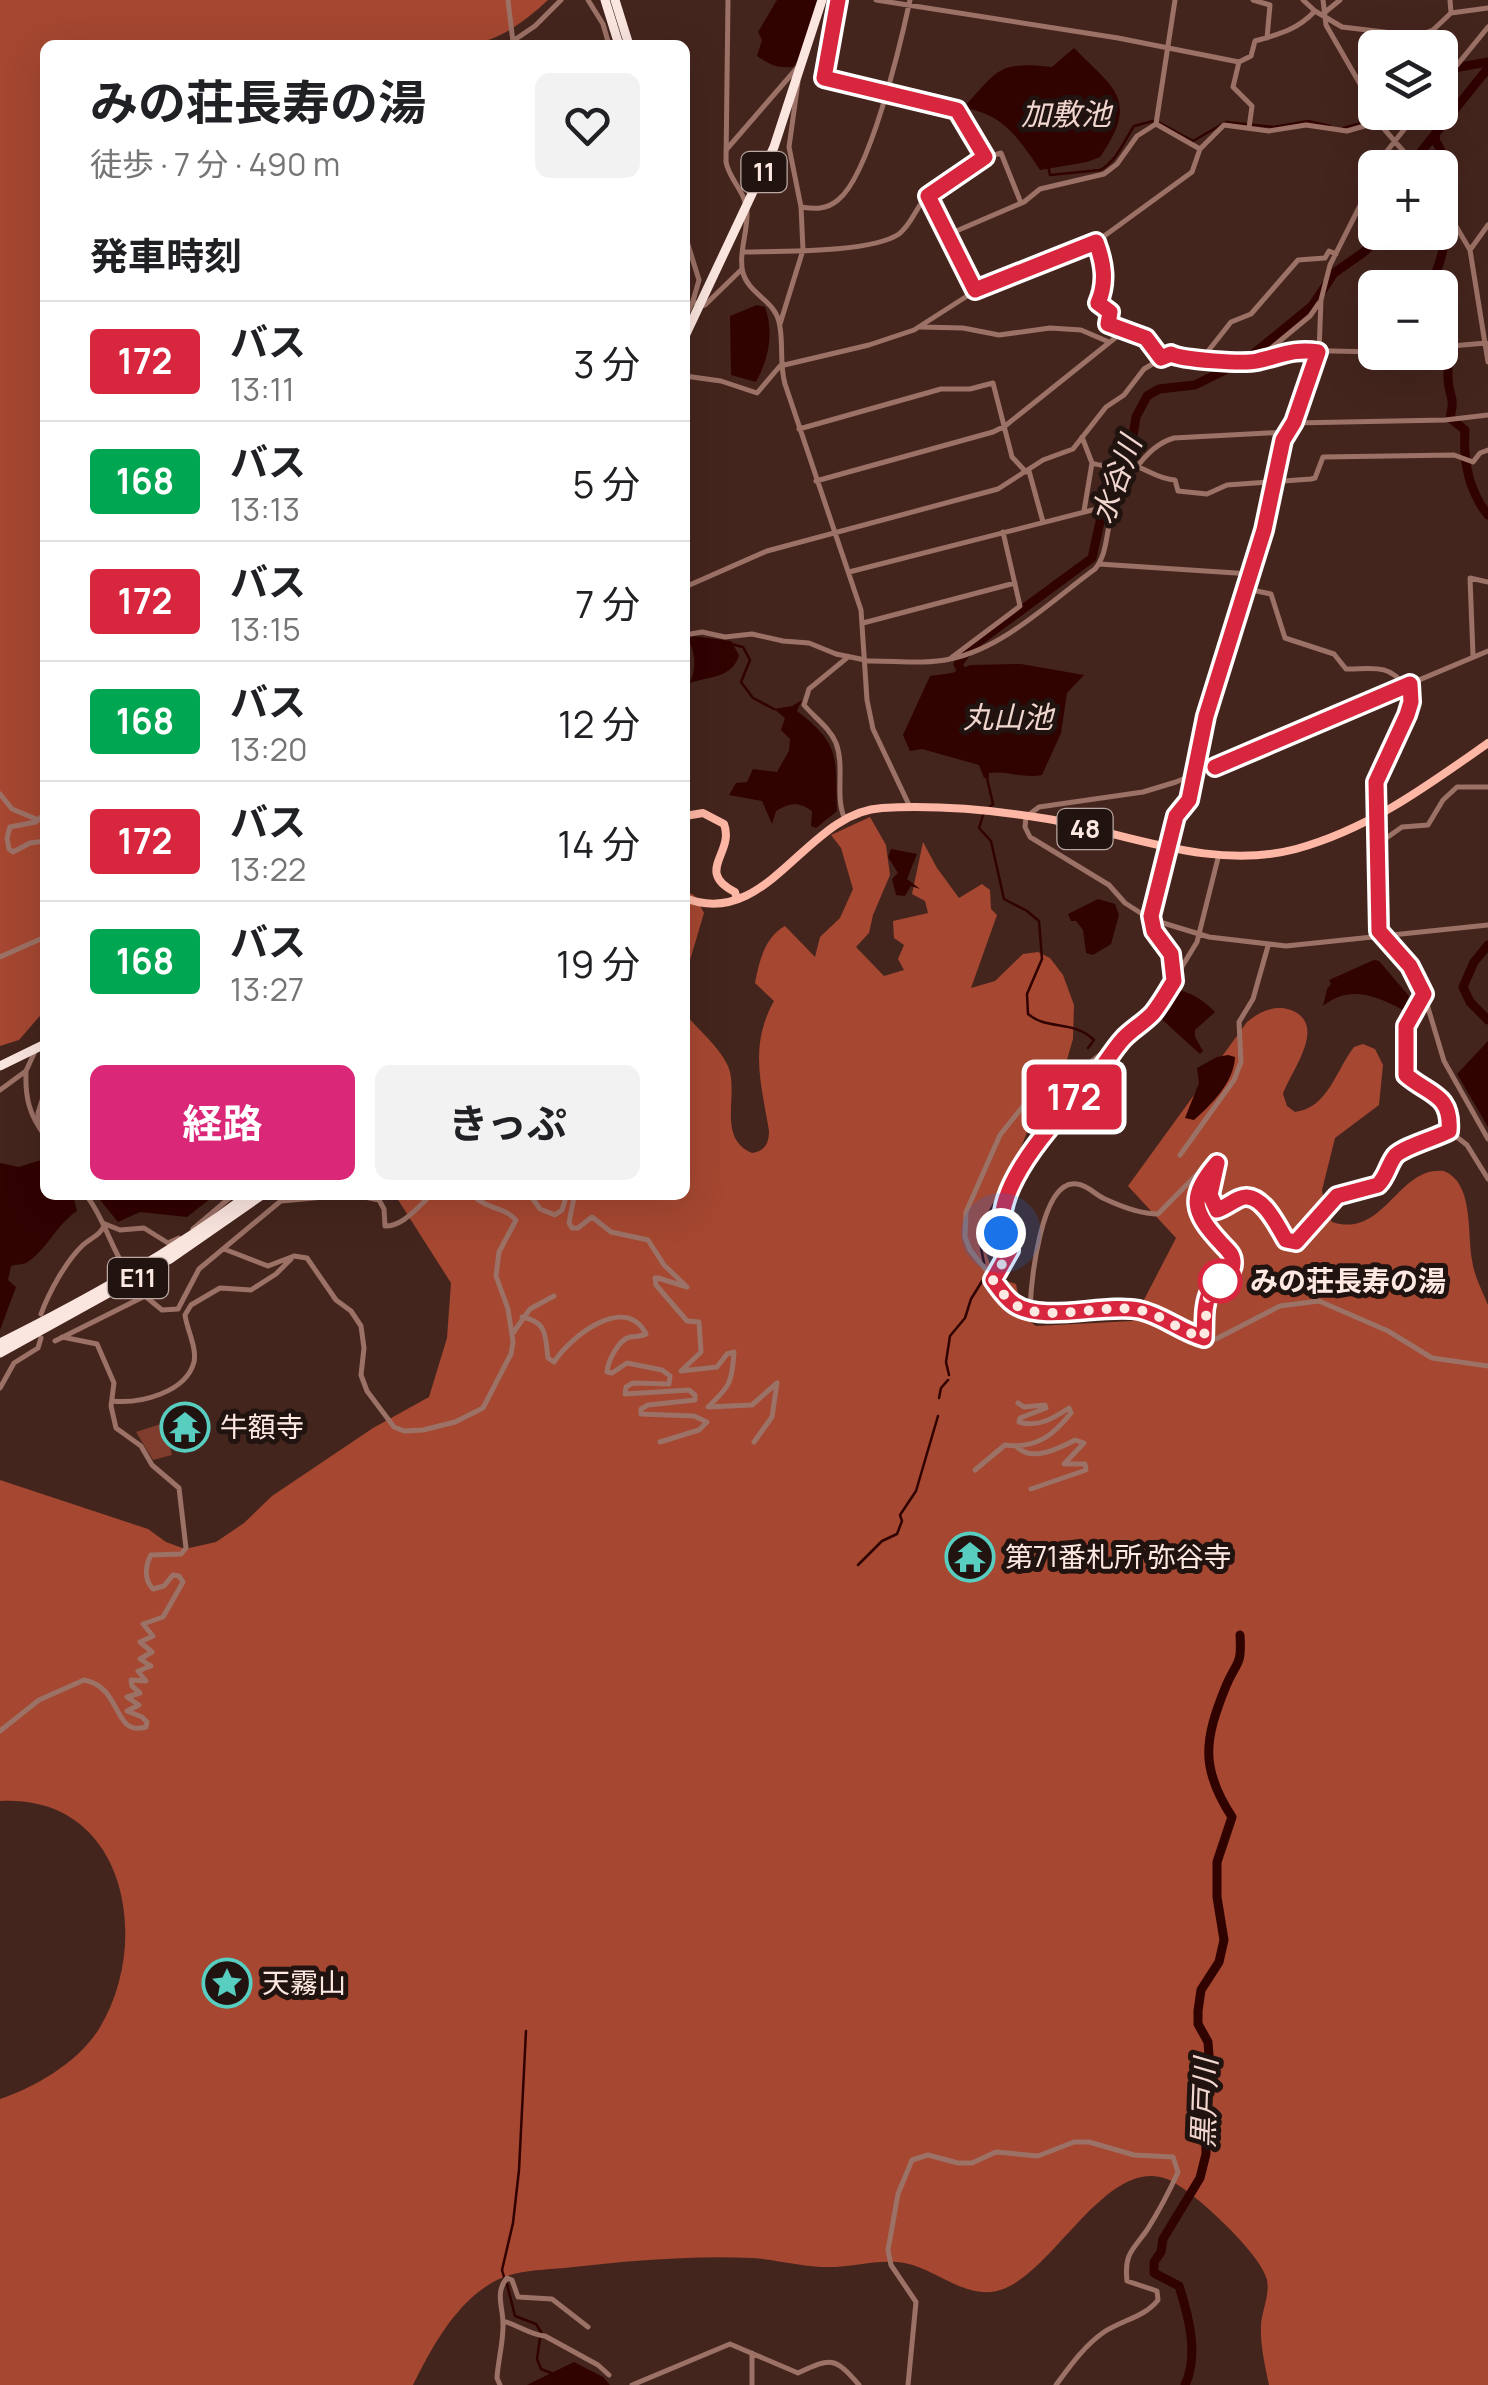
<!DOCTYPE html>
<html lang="ja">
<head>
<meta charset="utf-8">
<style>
  body { margin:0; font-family:Manrope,"Noto Sans JP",sans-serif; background:#f2f2f2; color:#202124; height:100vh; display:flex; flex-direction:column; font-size:38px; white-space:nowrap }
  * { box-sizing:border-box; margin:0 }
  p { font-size:32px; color:#757577 }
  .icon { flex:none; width:55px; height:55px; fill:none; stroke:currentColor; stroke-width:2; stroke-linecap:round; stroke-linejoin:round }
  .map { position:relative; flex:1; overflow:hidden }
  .drawer { position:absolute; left:40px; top:40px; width:650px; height:1160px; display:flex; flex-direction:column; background:#fff; border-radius:15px; box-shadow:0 10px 40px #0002 }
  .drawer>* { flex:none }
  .badge { padding:0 20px; border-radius:8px; font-size:35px; line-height:65px }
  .fabs { position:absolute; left:1358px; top:30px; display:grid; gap:20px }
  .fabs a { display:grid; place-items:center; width:100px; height:100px; border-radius:15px; background:#fff; box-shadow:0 10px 40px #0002; font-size:50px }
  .you { position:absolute; width:50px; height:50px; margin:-25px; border:8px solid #fff; border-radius:50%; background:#1a73e8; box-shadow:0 0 0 15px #1a73e833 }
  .map>.badge { position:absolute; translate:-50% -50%; box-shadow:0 0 0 5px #fff }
  h2 { padding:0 50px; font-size:38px; line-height:90px }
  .round { display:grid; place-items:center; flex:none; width:105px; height:105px; border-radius:15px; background:#f2f2f2 }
  .head { display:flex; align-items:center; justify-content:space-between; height:170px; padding:0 50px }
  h1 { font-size:48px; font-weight:700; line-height:75px }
  .cta { display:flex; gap:20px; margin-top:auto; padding:20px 50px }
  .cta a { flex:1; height:115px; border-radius:15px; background:#db2777; color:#fff; font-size:40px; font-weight:700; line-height:115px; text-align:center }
  .cta a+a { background:#f2f2f2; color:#202124 }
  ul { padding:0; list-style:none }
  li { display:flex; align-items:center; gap:30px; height:120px; padding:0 50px; border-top:2px solid #e0e0e0 }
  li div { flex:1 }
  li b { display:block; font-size:38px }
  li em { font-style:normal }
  li .badge { min-width:110px; font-weight:700; text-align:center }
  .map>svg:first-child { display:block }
  .green { fill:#803c2c }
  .forest { fill:#a54731 }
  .water { fill:#300200 }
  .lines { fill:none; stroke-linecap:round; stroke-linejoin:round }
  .stream { stroke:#300200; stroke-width:2.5 }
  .river { stroke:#300200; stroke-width:9 }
  .minor { stroke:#9c7166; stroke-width:5 }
  .major { stroke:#ffb7a5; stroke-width:8 }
  .highway { stroke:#fbe5df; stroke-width:9 }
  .line-casing { stroke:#fff; stroke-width:22 }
  .line { stroke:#d7263d; stroke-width:15 }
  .walk { stroke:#fde8e2; stroke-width:10; stroke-dasharray:0 18 }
  .stop-dot { fill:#fff; stroke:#d7263d; stroke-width:5 }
  .labels { text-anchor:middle; stroke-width:10; stroke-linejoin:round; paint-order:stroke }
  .shield { fill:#21130f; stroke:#bba8a3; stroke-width:2.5 }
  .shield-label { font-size:25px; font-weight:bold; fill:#fde8e2 }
  .stop-label { font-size:28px; font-weight:bold; fill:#fde8e2; stroke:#21130f; text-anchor:start }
  .poi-label { font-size:28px; fill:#fde8e2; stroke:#21130f; text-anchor:start }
  .water-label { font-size:30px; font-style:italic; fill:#f1d6cf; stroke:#21130f }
</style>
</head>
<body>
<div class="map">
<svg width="1488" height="2385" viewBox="0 0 1488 2385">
  <rect width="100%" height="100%" fill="#44251d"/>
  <path class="green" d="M164,1423l8,32 -19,5 -17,-28z"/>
  <path class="forest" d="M0,0h548c-24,22 -45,38 -77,45h-426v965l-26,30 -19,6z
    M870,817l16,28 4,30 -17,40 -4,18 -13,14 28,29 20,-6 -6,-11 6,-14 -10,-7 -1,-17 35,-8 -3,-12 -13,-7 11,-52 14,26 22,30 23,-14 8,6 1,19 6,6 -26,73 24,-7 28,-27 15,-2 12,6 13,17 11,30 -1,34 -11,38 -35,55 -39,102 -2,18 6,19 7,8 17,5 6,32 14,10 97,-5 43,-83 -48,-52 119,-164c12,-10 27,-18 44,-12 38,15 -1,62 -8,84l4,12 8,6c33,-4 41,-42 59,-65l9,-3 12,5 8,16 -4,40 -44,33 -13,52 3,21 7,11c53,17 65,-56 112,-51 30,12 23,62 28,89 2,16 10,30 16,45v1080h-219c-4,-19 -9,-41 -8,-60 1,-15 9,-30 6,-45 -4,-24 -76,-92 -100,-101 -62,-24 -115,99 -170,112 -35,8 -66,-27 -100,-29 -23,-2 -46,5 -68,5 -26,0 -50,-7 -76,-9 -63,-3 -126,3 -189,10 -22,2 -47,2 -67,12 -40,20 -65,67 -84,105h-413v-286c36,-12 78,-37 99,-70 54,-88 27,-235 -99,-228v-321l148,49 18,13 19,7 31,-7 28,-19 28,-27 101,-68 56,-31 18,-59 4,-55 -56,-88h290v-181c13,15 33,32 42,50 14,27 -12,73 25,89 13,-2 17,-10 17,-22 -8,-49 -20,-85 5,-130l-19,-18c4,-22 10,-46 30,-57l30,31 5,-20 20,-19 13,-29 -12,-41 -10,-13z
    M685,890l10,6 9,17 -19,64z"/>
  <path class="water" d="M777,0h40l-17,57 -7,10c-18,1 -22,-2 -36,-11l5,-16 -4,-8z
    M1074,48c40,41 66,51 26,109l-13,5 -47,8c-21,-31 -37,-57 -77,-62 36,-38 33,-47 89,-41z
    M757,305l8,2c9,26 4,51 -9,75l-25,-7 -1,-59z
    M693,636l38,5 8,14c-6,23 -29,21 -49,28 6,-15 6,-28 -2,-45z
    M1021,664l63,11 -17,18 -6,40 -19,42c-20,4 -35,-5 -53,-2v5h-5l-5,-13 -57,-16 -12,2 -7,-16 27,-59 22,-3 18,-8z
    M802,700l-5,11c45,34 38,47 40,100l-21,17 -5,-2 1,-15c-14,-10 -22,-8 -36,0l-4,13 -10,-23 -33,-6 7,-12 11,-1 6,-13 24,3 12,-21 1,-12 -9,-9 4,-12 -11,-9 18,-3z
    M891,849l26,5 -10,25 13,10 -9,-3 -6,10 -9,-1 -4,-16 6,-6 -10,-16z
    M1098,899l17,5 4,11 -8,29 -18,11 -7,-2 -3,-23 -7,-9h-5l-3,-7z
    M1374,960l5,1 30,35 -6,14c-28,-15 -54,-25 -80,-4l4,-17 4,-5 -2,-4z
    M1171,989c19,2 31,10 44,23l-20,18v7l8,14 -3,3 -44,-40z
    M1488,1041v86l-31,-53z
    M1228,1055l7,2c-1,25 -23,47 -41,63l-9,-2 14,-35 -2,-15 20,-11z
    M44,1159l1,36h28l4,16c-21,14 -31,40 -51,52 -4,2 -10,1 -15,3l-3,14 8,7 -16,43v-167l19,4z
    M96,1195h119l-28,22 -47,-5 -22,10z
    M574,2362l29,15 7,8h-83z"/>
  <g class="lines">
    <path class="stream" d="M1440,74l9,-5
      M1160,123l33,18 33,-19 48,5 34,-6 22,5
      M1343,128l59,-16
      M1048,165l2,10 50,-5c17,-9 24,-29 34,-44l19,-5
      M731,644l12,3 7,13 -9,22 12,16 21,11
      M987,778l6,26 -3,3
      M983,815l-4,13 12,13 13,58 23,12 12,10 3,38 -15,35 1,20c20,17 44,5 66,26l-6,8
      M1020,1167l17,-44 32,-40
      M984,1263l-6,-31 29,-51 8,-8
      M949,1375l-3,-13 4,-26 15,-18 6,-19 13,-21
      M939,1398l2,-10 7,-8
      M858,1565l24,-24 15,-7 5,-13 -2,-6 16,-24 22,-75
      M504,2277l-2,-7 11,-47 6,-53 7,-139
      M507,2284l8,32 21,8 5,8
      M540,2338l-3,21 4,10 10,4"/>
    <path class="river" d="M1417,38l13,10
      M1440,62l9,7 39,-7
      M1408,168l80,-100
      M1429,288c20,-38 31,-111 6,-148l1,-9
      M1440,338c9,15 8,23 8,40 0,19 8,16 2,40l15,12c-2,30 3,60 23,85
      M965,678l-7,-14 12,-16 122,-90 10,-45 26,-46 8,-50 11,-21 12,-7 36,-4 52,-26 65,-53 22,-33 30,-21 12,-11 1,-9
      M1488,945l-14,17 -11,25 7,15 18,18
      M1185,2385c14,-30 4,-68 -6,-99l-25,-13v-11l7,-10 2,-13 37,-61 6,-24 -1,-55 -5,-23 9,-20 -1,-14 -10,-18v-13l3,-21 18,-28 5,-22 -7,-43v-35l15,-45c-32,-49 -28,-77 -6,-131 11,-26 16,-19 14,-51"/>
    <path class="minor" d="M508,0l5,42
      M588,0l15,24 6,21
      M728,0l-2,162c3,17 20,31 21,49 1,20 -9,44 -4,62 6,21 31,27 36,49 5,20 0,41 6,62l76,226 6,90 6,29 37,78
      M838,0l-14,78 133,32 28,47
      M876,0l242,38 121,24 12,-6 4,-15c25,-7 42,-11 60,-30l27,16 76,9 15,-6 18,-17 37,-5
      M1253,0l17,5 -3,33
      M1303,0l12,11
      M1323,0l3,25 34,59 18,38 40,46
      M1450,0l1,13
      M1324,13l16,-13
      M507,45l28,-19 26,-26
      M1239,62l-6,25 19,19 -3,22
      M1440,86l48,-59
      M1156,124l19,-124
      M1156,124l44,25
      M726,150l71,-82
      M1379,168l8,-17 31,-39
      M927,196l48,95
      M1440,199l30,51 18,112
      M801,207c14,2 25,3 37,-7 32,-25 63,-158 72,-200
      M685,235l14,45 -6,21 7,5 5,-1 37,-36
      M947,235l77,-33 16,-13 64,-15 13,-10 20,-28 19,-12
      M1096,242c8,21 11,40 2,61l12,9 -2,11 38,15 15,20
      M1470,250l18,-25
      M743,252c37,-1 128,1 156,-18 13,-10 17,-27 28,-38 18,-18 50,-37 74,-43l20,50
      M685,318l8,-17
      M780,324l23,-74 -2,-43 -12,-60 9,-65
      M921,327l42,1 36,7 51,-7 31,2 28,12
      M1440,347l46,-4
      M1377,352l29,15 16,-3 8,-12
      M1258,359l52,-43 9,-13
      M1201,360l30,-38 20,-8 47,-54 27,-2 4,-7 7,3
      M685,376l36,5 36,12 23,-27 89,-21 45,-15 61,-39 121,-49 96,-70 8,-23 24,-24 45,6 37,-6 41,6 66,-19
      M1294,423l151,-3 43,-5
      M799,429l142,-40h29l23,-6 19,74 14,15
      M1082,437l10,26 -8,48
      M1092,463c14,5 21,1 34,1 17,1 29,15 49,16l3,11 29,3 20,-9 84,-6 4,-1 8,-21 131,-2 19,7 7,-9 8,-3
      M1029,471l14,51
      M816,481l177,-49 12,-6 120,-96
      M1099,564l152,10
      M849,572l267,-68
      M685,587l82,-36 231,-62 45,-29 30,-11 33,-42 18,-12 20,-26 27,-16 13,6 58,3 13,-1 35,-11 85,2
      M1247,589l24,5 14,44 49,16 12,15c24,0 44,-6 58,17
      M863,623l152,-40
      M685,635l17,-3 23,5 27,-3 31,7 26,2 27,11 29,6
      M1488,651l-312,131 -33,10 -104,15 -13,10 -1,10 5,10 79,48 16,18 25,16 59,18 77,9 202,-21
      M1473,655l-3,-77 18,4
      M951,658l69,-52 -17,-74
      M865,661c27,-1 58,4 85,-2 54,-11 101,-58 145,-90 12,-14 11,-35 16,-52 9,-28 33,-71 63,-79l114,-6
      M1410,685l1,17 -31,69 -6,23 5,137 41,50 24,80 44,78
      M0,794l12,15 24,10
      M45,813l-9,9 -26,5 -3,11 2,11 4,3 17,-9 15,-2
      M844,817c-9,-22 1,-50 -8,-74 -7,-16 -21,-25 -32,-38l5,-16 39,-32
      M1376,841l9,-2 17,-12 26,-2 15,-25 14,-13h31
      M1219,854l-22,88 -44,72 -66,51 -59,35 -28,35 -34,77 -1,25 5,13 40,50 12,8 49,4 40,-4 28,2 59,26 18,3 64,-33 39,-5 69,30 44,27 56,8
      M0,957l45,-20
      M1174,978l-3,-24 -16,-23 -4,-15 25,-100 13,-16 12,-63 63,-207 19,-90 11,-17 25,-71 2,-52 9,-35 45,-89
      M1424,994l-18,32v49c22,20 46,19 43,56
      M26,1071c-1,27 3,43 19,65
      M0,1090l26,-19 10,-22
      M40,1127l-2,-14 7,-22
      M1449,1131l18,14 21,34
      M1180,1155l54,-75 7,-18 -2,-40 14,-23 15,-53
      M1217,1163l-7,32 7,15c10,-2 20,-13 29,-13 21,-1 32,35 44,46l16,-10 31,-36 42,-12c8,-9 9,-20 17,-29 7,-10 40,-18 53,-25
      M86,1195c19,24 25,54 42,78
      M355,1195l24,5 5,9 1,17c17,0 29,-15 41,-26l-1,-5
      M530,1195l10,14 15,6 7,-5 4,-13h8l-5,26 3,5h6l14,-11 19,15 37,8 16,25 23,22 -29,-9h-3l1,7 31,36 12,1 2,30 -20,19 36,-4 10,-13 7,-2c-2,31 -4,34 -26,55l44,-2 25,-22 -5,34 -18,25
      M281,1201l66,-6
      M105,1224l15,6 24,-2 24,15 11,-5
      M193,1229l40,-34
      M224,1249l44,17 26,-10 13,2 29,42 15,11 10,15 3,22 -3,27 6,16 27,36 10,4 19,-1 32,-8 28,-14 28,-54 2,-12 -5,-33 -12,-33 3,-24 17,-32c-11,-13 -29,-10 -43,-25
      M993,1280l16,-29c-26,-42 32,-117 61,-150 16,-19 38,-35 50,-58
      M1030,1309c1,-23 10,-131 47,-125 11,1 18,11 28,15 15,7 37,15 53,15l48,-49 10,-3
      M41,1314c8,-22 25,-53 42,-69 9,-8 17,-9 22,-21
      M522,1317c26,5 23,19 26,41l6,4c16,-25 71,-69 92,-28 -5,3 -11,2 -16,3 -12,3 -22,24 -23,35l5,1 15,-10 35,7 8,6 -1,8 -36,-1 -7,4 -1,7 64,-4 6,5v5l-47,5 -7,4v5l53,2 13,6 -8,8 -39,12
      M513,1333l17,-24 24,-13
      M1205,1338c0,-16 -2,-32 5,-47 6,-11 24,-15 24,-29 0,-9 -8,-13 -13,-19 -29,-31 -33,-47 -4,-80
      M55,1341l90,-45 17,14 16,-1 21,-40 89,-74
      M0,1388l14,-25 24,-15 3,-10
      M112,1401c27,3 74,-8 82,-39 3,-15 -7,-32 -9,-47l6,-10 29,-17 31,2 25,-16 15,-15
      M1017,1447c15,15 41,2 58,-7l9,3 -20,21h21l1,6 -55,19
      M975,1470l30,-25c30,4 48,-9 66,-32l-2,-5c-15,10 -31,20 -50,14l1,-4 26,-10 -1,-3 -21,2 -6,-4
      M0,1731l39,-31 45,-20c39,7 28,57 62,47l1,-5 -5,-5 -15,-6 12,-6 -12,-8 13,-4 -8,-7 -1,-6 15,1 -8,-10 13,-5 -11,-7 12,-7 -12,-10 13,-6 -10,-12 20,-7 20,-35 -4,-6 -6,-1 -9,11 -11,3c-9,-9 -8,-23 -2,-34l30,-1 5,-6 -7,-60 -27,-23 -11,-19 -25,-18 -5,-22 3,-23 -17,-39 -35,-7
      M503,2321c15,4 28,14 42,15l53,29 11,10
      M500,2385l-3,-7c1,-17 6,-35 6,-51 1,-18 -9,-34 4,-49l5,2 6,17 34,2 36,28
      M632,2385l98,-41 68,29c33,-15 36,-17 61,12
      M752,2385v-32
      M908,2385l8,-83 -25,-37 -3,-15 10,-56 14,-34 16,-5 30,8h14l24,-11 42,4 36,-14h15l45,13 39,2 5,15c-8,18 -21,42 -31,58 -14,20 -23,23 -20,51l30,10 1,9c-13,17 -36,20 -54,32 -20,14 -34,34 -48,53"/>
    <path class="major" d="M685,816l18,-3 21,11c11,29 -30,47 11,68l2,7
      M685,898c83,33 121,-86 197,-90 55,-3 112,2 166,11 81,15 164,52 248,30 73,-20 131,-63 192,-106"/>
    <path class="highway" d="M605,0l14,45
      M615,0l14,45
      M685,336l89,-189 48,-147
      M0,1066l45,-22
      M0,1343c86,-43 171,-90 248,-148
      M0,1353l170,-94 92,-64"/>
  </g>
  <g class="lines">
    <g class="line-casing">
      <path id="line" d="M838,0l-14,78 133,32 28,47 -57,39 47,94 121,-48c8,21 11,40 2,61l12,9 -2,12 38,14 15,20 10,-4c12,6 72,10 86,7 23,-5 37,-13 61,-9l-24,70 -11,18 -19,90 -58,186 -17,84 -13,16 -25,100 3,15 17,23 3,27c-7,11 -13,22 -21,32 -9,10 -21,16 -30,26 -11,12 -20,29 -32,42 -32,36 -115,118 -81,169l-17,30c6,8 12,18 21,24 29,20 90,-1 125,6 24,5 42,22 65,28 1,-16 -1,-32 6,-47 6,-11 24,-15 23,-29 0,-9 -7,-13 -12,-19 -29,-31 -33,-46 -4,-80l-7,32 7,15c9,-2 21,-14 30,-13 18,1 31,30 39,43l10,2 41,-46 41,-11c9,-9 10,-20 17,-29 8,-9 41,-18 54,-25 3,-37 -20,-36 -43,-56v-49l18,-32 -14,-28 -31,-35 -3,-149 31,-67 4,-13 -1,-18 -195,83"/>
    </g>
    <use href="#line" class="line"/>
    <path class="walk" d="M1001,1233l9,17 -17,30c6,8 12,18 21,24 29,20 90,-1 125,6 24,5 42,22 65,28l4,-42 12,-15"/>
  </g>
  <defs>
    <g id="temple-ring" transform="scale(2.5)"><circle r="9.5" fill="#21130f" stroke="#58cec0" stroke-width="1.5"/><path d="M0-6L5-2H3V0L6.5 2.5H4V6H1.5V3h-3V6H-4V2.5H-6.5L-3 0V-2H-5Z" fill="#58cec0"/></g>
    <g id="sight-ring" transform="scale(2.5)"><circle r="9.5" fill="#21130f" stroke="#58cec0" stroke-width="1.5"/><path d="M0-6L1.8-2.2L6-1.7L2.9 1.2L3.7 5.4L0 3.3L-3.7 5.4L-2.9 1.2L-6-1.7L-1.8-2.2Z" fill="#58cec0"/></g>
  </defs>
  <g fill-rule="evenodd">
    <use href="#temple-ring" x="185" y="1427"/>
    <use href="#temple-ring" x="970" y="1557"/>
    <use href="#sight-ring" x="227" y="1983"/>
  </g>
  <circle class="stop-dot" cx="1220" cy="1281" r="20"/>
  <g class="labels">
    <g class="shield">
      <rect x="741.5" y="152" width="45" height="40" rx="8"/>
      <rect x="1057.5" y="809" width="55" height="40" rx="8"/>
      <rect x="108" y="1258" width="60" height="40" rx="8"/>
    </g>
    <g class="shield-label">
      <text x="764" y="181">11</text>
      <text x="1085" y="838">48</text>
      <text x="138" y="1287">E11</text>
    </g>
    <g class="stop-label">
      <text x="1250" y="1291">みの荘長寿の湯</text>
    </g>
    <g class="poi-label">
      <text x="220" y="1437">牛額寺</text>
      <text x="1005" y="1567">第71番札所 弥谷寺</text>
      <text x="262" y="1993">天霧山</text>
    </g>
    <g class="water-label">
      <text x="1066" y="125">加敷池</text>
      <text transform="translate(1117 480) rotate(-70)" y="10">水谷川</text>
      <text x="1008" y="728">丸山池</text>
      <text transform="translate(1205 2103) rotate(-88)" y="10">黒戸川</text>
    </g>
  </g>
</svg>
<div class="fabs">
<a><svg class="icon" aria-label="layers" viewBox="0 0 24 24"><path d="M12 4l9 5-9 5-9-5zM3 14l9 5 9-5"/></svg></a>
<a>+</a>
<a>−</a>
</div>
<div class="you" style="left:1001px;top:1233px"></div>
<b class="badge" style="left:1074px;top:1097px;background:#d7263d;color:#fff">172</b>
<section class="drawer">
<div class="head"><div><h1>みの荘長寿の湯</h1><p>徒歩 · 7 分 · 490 m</p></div><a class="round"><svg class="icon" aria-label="heart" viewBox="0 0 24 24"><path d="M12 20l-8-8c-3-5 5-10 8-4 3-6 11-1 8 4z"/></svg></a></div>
<h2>発車時刻</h2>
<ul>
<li><span class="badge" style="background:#d7263d;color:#fff">172</span><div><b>バス</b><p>13:11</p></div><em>3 分</em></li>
<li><span class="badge" style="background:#00a651;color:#fff">168</span><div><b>バス</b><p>13:13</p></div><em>5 分</em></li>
<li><span class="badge" style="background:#d7263d;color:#fff">172</span><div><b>バス</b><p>13:15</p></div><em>7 分</em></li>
<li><span class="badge" style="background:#00a651;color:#fff">168</span><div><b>バス</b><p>13:20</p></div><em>12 分</em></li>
<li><span class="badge" style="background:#d7263d;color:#fff">172</span><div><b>バス</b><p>13:22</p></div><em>14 分</em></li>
<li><span class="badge" style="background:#00a651;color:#fff">168</span><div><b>バス</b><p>13:27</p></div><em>19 分</em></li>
</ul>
<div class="cta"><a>経路</a><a>きっぷ</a></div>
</section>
</div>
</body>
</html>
